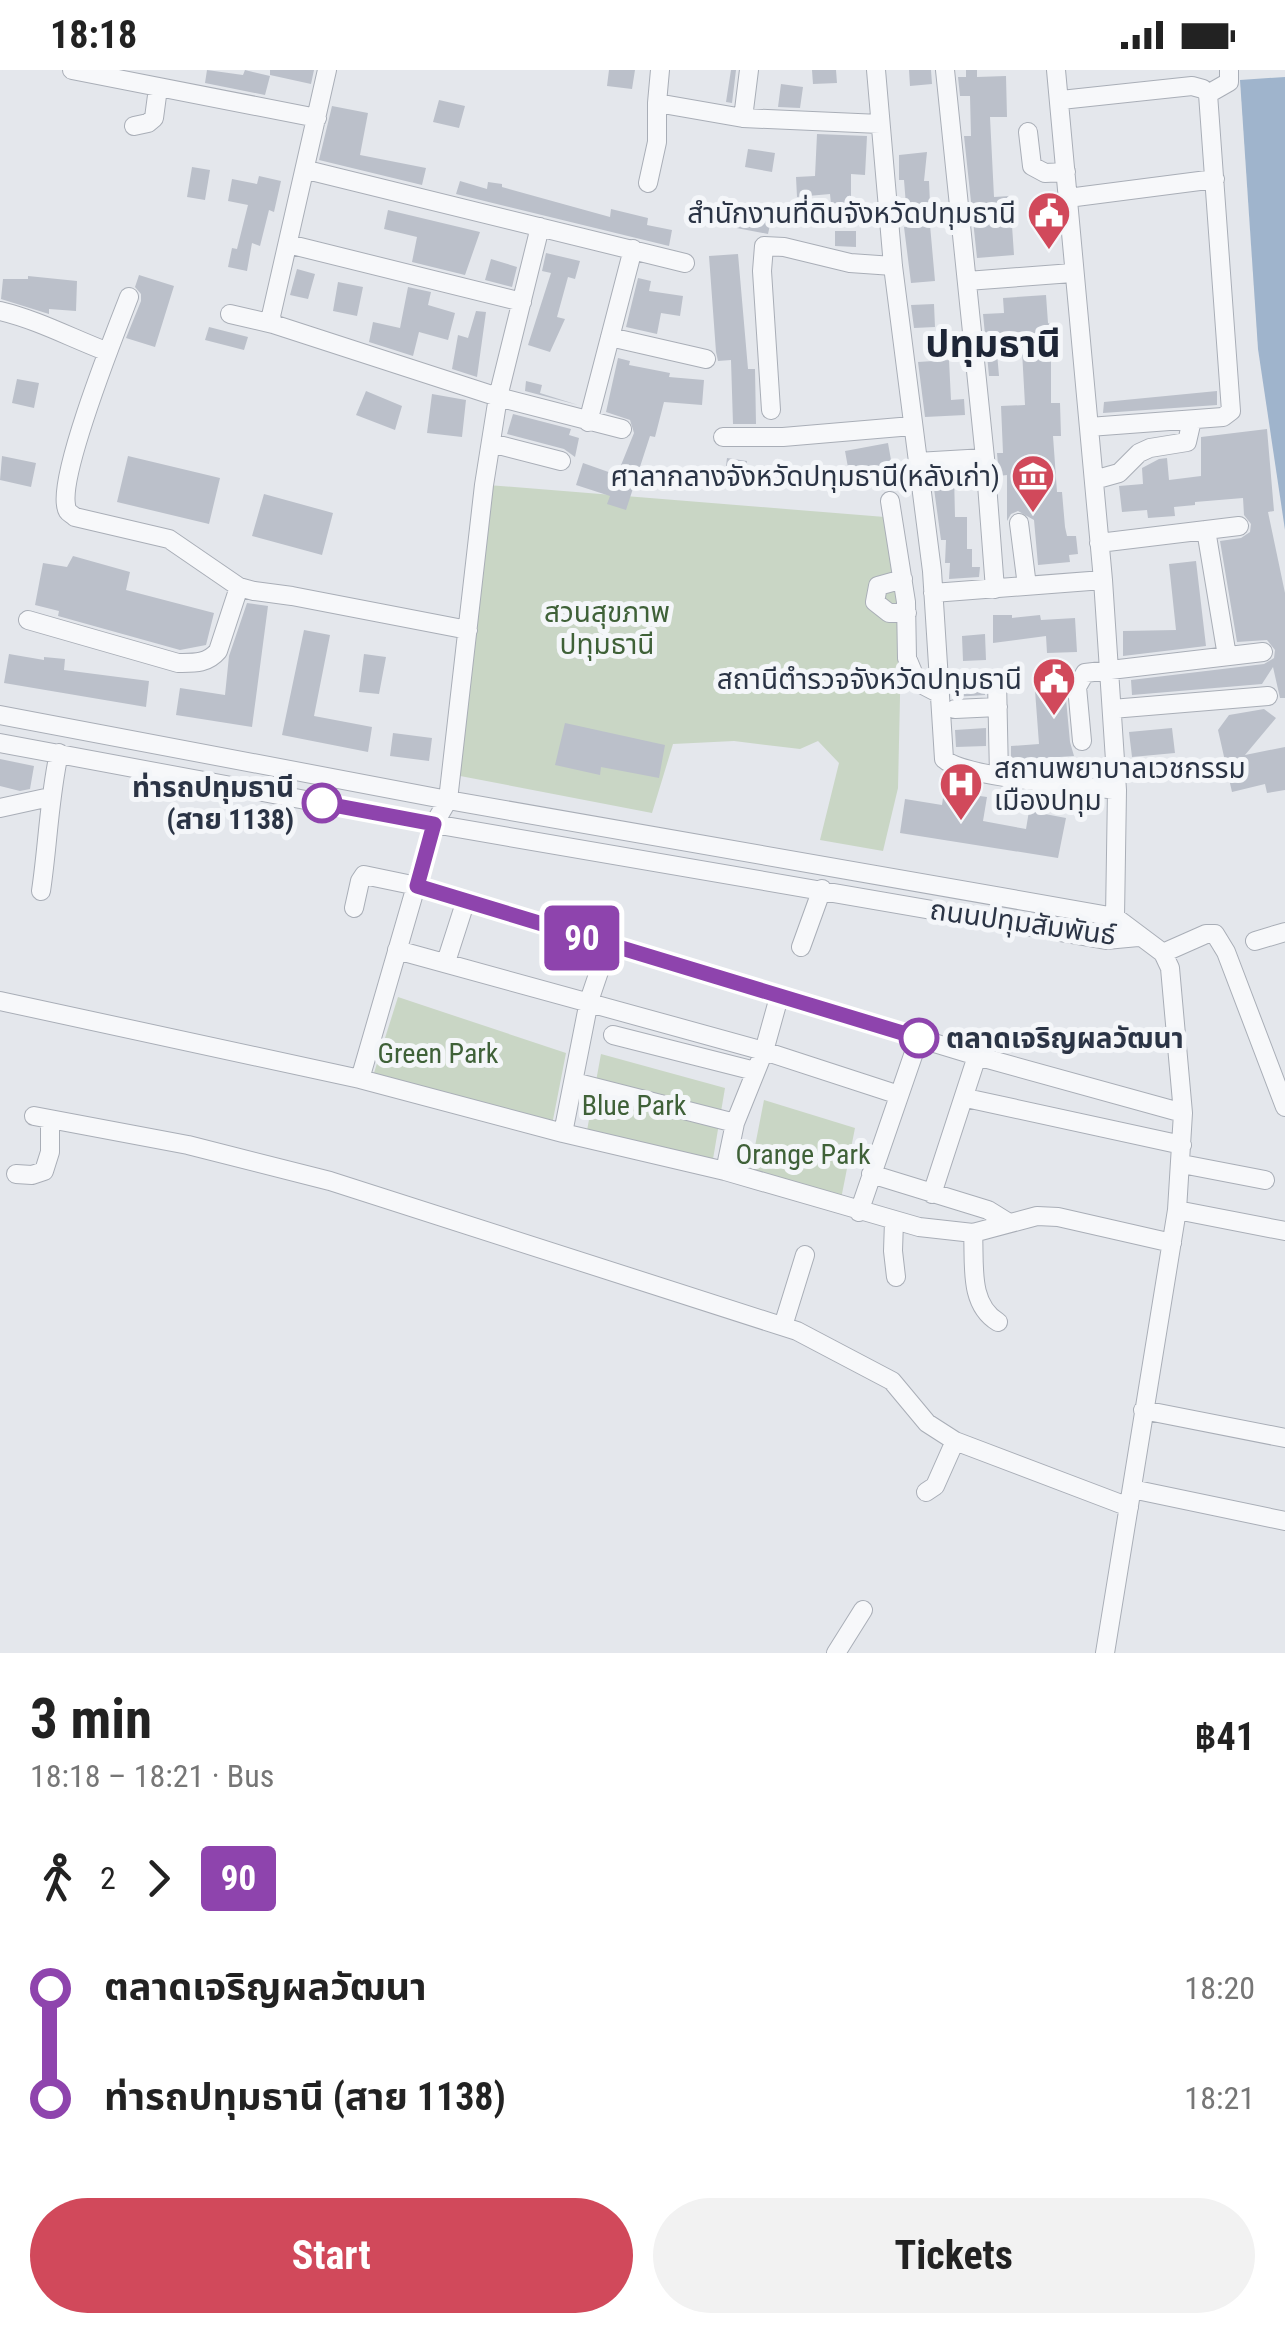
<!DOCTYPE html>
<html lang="en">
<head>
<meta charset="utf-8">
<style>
  body { margin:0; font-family:"Roboto Condensed","Noto Sans Thai",sans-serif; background:#f2f2f2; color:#222; height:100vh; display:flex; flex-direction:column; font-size:38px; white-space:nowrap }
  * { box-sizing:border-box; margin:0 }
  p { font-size:32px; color:#767676 }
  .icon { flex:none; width:55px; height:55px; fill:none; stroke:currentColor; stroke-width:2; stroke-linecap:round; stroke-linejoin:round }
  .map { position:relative; height:1583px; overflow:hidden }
  .panel { display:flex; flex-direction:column; background:#fff; flex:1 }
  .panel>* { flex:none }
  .badge { padding:0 20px; border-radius:8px; font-size:35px; line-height:65px }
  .map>.badge { position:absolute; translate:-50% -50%; box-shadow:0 0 0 5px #fff }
  .legs { display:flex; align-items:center; gap:15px; height:110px; padding:0 30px; font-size:32px }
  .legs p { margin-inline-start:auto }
  .overview { display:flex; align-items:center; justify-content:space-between; height:170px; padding:0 30px }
  h1 { font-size:55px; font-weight:700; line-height:75px }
  .primary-button { display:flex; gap:20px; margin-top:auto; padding:20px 30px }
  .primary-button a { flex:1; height:115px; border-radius:60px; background:#d1495b; color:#fff; font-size:40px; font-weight:700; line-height:115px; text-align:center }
  .primary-button a+a { background:#f2f2f2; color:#222 }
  ul { padding:0 30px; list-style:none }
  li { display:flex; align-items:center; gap:35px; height:110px; font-size:38px }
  li i { display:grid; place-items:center; width:15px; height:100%; margin:0 12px; background:currentColor }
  li i::after { content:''; width:25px; height:25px; margin:-12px; border:8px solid; border-radius:50%; background:#fff }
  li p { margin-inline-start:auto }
  li:first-child i { background:linear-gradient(#0000 50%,currentColor 0) }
  li:last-child i { background:linear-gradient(currentColor 50%,#0000 0) }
  .status { display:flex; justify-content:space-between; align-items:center; height:70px; padding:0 50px; background:#fff; direction:ltr }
  .status svg { height:28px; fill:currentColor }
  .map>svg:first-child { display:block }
  .green { fill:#c9d6c5 }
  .water { fill:#9fb4cc }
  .building { fill:#bbc0ca }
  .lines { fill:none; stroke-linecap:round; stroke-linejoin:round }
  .minor-casing { stroke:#a9aeb7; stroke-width:20 }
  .minor { stroke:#f7f8fa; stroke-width:18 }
  .line-1-casing { stroke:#fff; stroke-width:22 }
  .line-1 { stroke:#8e44ad; stroke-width:15 }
  .stop-1-dot { fill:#fff; stroke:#8e44ad; stroke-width:5 }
  .labels { text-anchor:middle; stroke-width:10; stroke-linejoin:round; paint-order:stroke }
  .poi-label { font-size:28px; fill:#2b3445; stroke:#f4f6f9; text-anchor:end }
  .park-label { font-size:28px; fill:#3f6138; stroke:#f4f6f9 }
  .stop-label { font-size:28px; font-weight:bold; fill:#2b3445; stroke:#f4f6f9; text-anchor:end }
  .street-label { font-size:28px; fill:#2b3445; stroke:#f4f6f9 }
  .district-label { font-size:38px; font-weight:bold; fill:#1d2536; stroke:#f4f6f9 }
</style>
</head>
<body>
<div class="status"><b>18:18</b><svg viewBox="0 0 49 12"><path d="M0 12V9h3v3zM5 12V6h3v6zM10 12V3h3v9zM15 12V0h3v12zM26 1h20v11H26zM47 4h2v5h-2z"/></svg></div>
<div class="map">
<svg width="1285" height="1583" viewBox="0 0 1285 1583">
  <rect width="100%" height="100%" fill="#e4e7ec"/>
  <path class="green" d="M488,415l397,32 17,89 -4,182 -15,63 -63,-11 19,-77 -21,-22 -18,8 -66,-8 -61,3 -21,69 -197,-38z
    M398,927l168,56 -15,77 -178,-54z
    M601,984l124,34 -13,77 -126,-29z
    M764,1030l91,28 -15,76 -92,-22z"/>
  <path class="water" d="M1285,7v453l-27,-181 -18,-269z"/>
  <path class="building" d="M207,0l36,5 2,-5 25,6 -5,19 -60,-12z
    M270,0h44l-3,14 -41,-9z
    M609,0h26l-3,19 -25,-3z
    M731,0h5l-4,33 -6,-1z
    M812,0h24l1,13 -24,1z
    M909,0h22l1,14 -22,2z
    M966,0h11v7l29,-1 1,41h-17l4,80 16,-1 4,59 -37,3 -13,-122h7l-1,-40h-10l-2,-19h8z
    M781,14l22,3 -3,21 -22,-1z
    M439,30l26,6 -6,22 -26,-6z
    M332,36l36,7 -8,42 66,13 -4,17 -103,-25z
    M817,64l50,2 -2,39 -14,-1v30h-20l-1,-10 -33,3 -1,-20 19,-1z
    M748,79l27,4 -3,19 -27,-5z
    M927,82l-3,29h5l1,23 -24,1 -2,-25h-5v-25z
    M192,97l18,3 -5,30 -18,-3z
    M259,106l22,5 -7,31 -5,-2 -9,36 -8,-3 -5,28 -19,-4 4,-19 5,1 11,-44 -20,-4 4,-22 25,5z
    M460,111l27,8 1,-7 14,2v3l108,30 1,-8 37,9 -1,7 25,5 -3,16 -213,-52z
    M735,133l38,8 -5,23 -37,-7z
    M388,140l92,22 -15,43 -53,-13 5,-25 -33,-8z
    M930,155l5,56 -24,2 -7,-56z
    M835,161h21v16l-21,-1z
    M546,183l34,8 -5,18 -7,-2 -11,40 8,2 -15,33 -22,-7 23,-72 -9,-2z
    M738,184l10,115h7l1,55h-23l-2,-64 -13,1 -2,-9 -7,-96z
    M491,189l26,8 -5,20 -27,-7z
    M297,199l18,5 -7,25 -18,-4z
    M139,205l35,11 -19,61 -29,-9 15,-37v-7l-6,-7z
    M28,206l49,5 -1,30 -27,-2v5l-48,-15 2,-20h25z
    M638,208l13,3 -2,10 34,5 -3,20 -19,-3 -4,21 -31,-7z
    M338,212l25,5 -6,29 -24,-5z
    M408,217l23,5 -3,13 27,8 -7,27 -29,-8 -6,24 -44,-14 4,-20 27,6z
    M1046,225l2,28 6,3 2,29 -5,5v43h9l1,33h-8l4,56h5l3,35 2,9h9l2,18 -9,1 1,7 -32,3 -4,-45 -16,-9 -7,3 -4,7v-46l-8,1 -2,-23h6l-2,-47 24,-1 -3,-54 -25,2 2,23h-10l-6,-62 21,-1 -1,-15z
    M934,234l1,23 -21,1 -3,-23z
    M476,241l10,1 -9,65 -25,-8 6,-34 10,3z
    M209,257l39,10 -4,13 -39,-10z
    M618,288l12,3 -1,4 41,8 -1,4 35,3 -2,25 -38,-3 -9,35 -5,-1 -24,74 -19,-6 3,-8 -34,-11 7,-22 34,12 17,-42 -4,-13 -24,-8z
    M949,290l2,40 13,-1 1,16 -40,2 -7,-55z
    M17,309l22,4 -5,25 -22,-5z
    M526,311l16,4 -2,8 38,12 -53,-14z
    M366,321l36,15 -7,24 -39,-15z
    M1217,321v14l-114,8 1,-11z
    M432,324l34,6 -4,37 -35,-4z
    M513,344l58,15 -2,6 10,3 -4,19 -11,-8 -57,-15z
    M1267,359l7,82 -6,1 17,81v105h-5l-7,-31 -11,17 -130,11 -1,-15 133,-16 10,-6 1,-8 -8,-10 -30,2 -17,-101 21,-3 9,-6 1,-8 -7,-9 -1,-17 -48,4v3l-21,2 1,9 -27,2 -1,-8 -25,2 -3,-26 24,-2 -1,-16 17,-9 8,-1 2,22 32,-4v-39z
    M888,373l6,34 -43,7 -6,-33z
    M2,386l34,7 -5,24 -31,-7z
    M128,386l92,22 -11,46 -92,-22z
    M727,388l20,3 -2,15 -20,-2z
    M954,403l1,44h12v32h5v18h8l-1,10 -30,2 1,-16h-5l1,-23h-5l-9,-66z
    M264,424l69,19 -11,42 -70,-19z
    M73,486l57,16 -4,18 88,23 -8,32 -26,5 -122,-34 1,-5 -24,-6 8,-42 24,4z
    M1196,491l10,85 -83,10v-25l53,-1 -7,-66z
    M247,533l21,3 -16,121 -76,-12 4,-27 45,7 4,-39z
    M993,545h19v3l28,-3 1,5 34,-2 2,34 -30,1 -1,-17 -53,7z
    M304,560l26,5 -16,81 58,11 -4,25 -86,-17z
    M985,564l1,26 -23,1 -1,-25z
    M9,584l35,6v-3l21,2 -1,11 85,11 -3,26 -142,-24z
    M364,584l22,3 -7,37 -20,-2z
    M1068,605l-3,13 5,54 4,14 -44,3v3l-19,2v-18l28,-2 -5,-67z
    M985,615v10l-31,2v-10z
    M1264,639l12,9 -31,37 40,-8v43l-18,3 -2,-9 -33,8 -14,-62 11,-15z
    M565,653l100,22 -6,33 -58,-11 -1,8 -45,-10z
    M986,658v18l-30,1 -1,-17z
    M1172,658l3,25 -43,4 -3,-25z
    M393,663l39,5 -3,23 -39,-5z
    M0,689l34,7 -4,23 -10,2 -20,-5z
    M944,721l43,6 -4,24 43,8 3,-18 37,7 -8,40 -158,-25 5,-34 37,6z"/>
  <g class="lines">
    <g class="minor-casing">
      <path id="minor" d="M72,0l245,48
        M327,0l-56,246 2,8 225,73 124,32
        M660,0l-3,33 86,15 137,6
        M876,0l17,196 39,305 12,188c21,19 139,27 173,31
        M945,0l40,388 10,131
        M1056,0l47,510 14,210 -2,127 -3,9
        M1208,24l21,-12v-12
        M1061,30l131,-14 11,3 5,5 23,317 -8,6 -134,10
        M743,48l6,-48
        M134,56l14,-3 6,-5 4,-30
        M1028,62l4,34 13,7 21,-1
        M307,100l378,93
        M648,113l9,-41v-39
        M1068,128l147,-19
        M288,174l234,58
        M967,211l105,-8
        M129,227c-15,39 -69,173 -63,208 1,8 3,7 9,12l94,22 70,48 15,4 38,5 176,34
        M0,241c38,9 71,27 108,41
        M230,244l43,10
        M610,267l96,22
        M771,340l-9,-139 2,-25 20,1 66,16 43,3
        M588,352l45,-173
        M723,367h60l129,-11
        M491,373l70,18
        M917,392l68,-4
        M1094,410l25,-7 20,-20 11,-5 37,-6 5,-22
        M890,431l16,101 1,56 10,24 23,12
        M1019,453l8,63
        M1206,460l21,126
        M1099,473l140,-17
        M903,509l-25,7 -3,16 14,11h18
        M933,523l170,-13
        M28,550l150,43c16,0 29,1 40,-12l21,-64
        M997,611l2,94
        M955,639l43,-2
        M1112,639l156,-13
        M0,645l448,85 667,117 48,36 7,15 13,145 -6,97 -72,443
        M1082,671l-5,-54 8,-14 178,-21
        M0,673l434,81 672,116 32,-3
        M0,738l50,-11
        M41,821c7,-47 8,-92 18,-138
        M354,838l6,-27 4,-6 53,11 560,170 206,57
        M1255,871l30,-9
        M801,877l21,-58
        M397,880l367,101 15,-54
        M1163,883l43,-19h9l11,18 59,155
        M446,892l19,-59
        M0,931l360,78 203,54 162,38 194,56 54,6 64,-17 21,1 114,26
        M613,965l142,36
        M360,1009l74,-255 14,-24 36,-315 14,-88 42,-170
        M574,1012l161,41
        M966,1028l216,47
        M34,1046l154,29 142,36 467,150 95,50 35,42 28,18 174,66
        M563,1063l26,-132 19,-56
        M1182,1094l83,16
        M725,1101l10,-48 29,-72 135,44
        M16,1104l16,1 12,-4 6,-19v-33
        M871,1104l117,36 21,13
        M932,1124l45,-138
        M1177,1140l108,21
        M859,1142l60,-174
        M894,1151l-1,30 3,26
        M973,1163c2,30 -5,71 25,89
        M783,1256l22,-71
        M1143,1340l142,28
        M1132,1419l153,32
        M926,1422l9,-6 20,-45
        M836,1583l27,-43"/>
    </g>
    <use href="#minor" class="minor"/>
  </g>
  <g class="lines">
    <g class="line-1-casing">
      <path id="line-1" d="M322,733l112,21 -17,62 502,152"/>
    </g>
    <use href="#line-1" class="line-1"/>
  </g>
  <defs>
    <g id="civic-pin" transform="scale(2.25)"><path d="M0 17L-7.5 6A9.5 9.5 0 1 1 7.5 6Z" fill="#d1495b" stroke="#f4f6f9"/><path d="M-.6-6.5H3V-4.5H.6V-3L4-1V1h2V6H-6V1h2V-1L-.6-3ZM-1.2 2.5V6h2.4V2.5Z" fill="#fff"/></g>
    <g id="museum-pin" transform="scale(2.25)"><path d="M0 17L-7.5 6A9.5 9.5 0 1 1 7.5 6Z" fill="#d1495b" stroke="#f4f6f9"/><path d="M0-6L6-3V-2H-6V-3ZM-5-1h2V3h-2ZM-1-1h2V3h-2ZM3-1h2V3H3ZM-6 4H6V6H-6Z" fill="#fff"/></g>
    <g id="hospital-pin" transform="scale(2.25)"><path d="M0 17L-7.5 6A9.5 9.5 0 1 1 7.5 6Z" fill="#d1495b" stroke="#f4f6f9"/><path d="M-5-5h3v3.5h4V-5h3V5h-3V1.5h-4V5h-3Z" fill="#fff"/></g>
  </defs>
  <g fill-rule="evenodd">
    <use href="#civic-pin" x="1049" y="143"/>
    <use href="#museum-pin" x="1033" y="406"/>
    <use href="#civic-pin" x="1054" y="609"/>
    <use href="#hospital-pin" x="961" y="714"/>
  </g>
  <g class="stop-1-dot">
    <circle cx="322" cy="733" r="18"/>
    <circle cx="919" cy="968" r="18"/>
  </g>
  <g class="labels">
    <g class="poi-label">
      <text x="1016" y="153">สำนักงานที่ดินจังหวัดปทุมธานี</text>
      <text x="1000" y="416">ศาลากลางจังหวัดปทุมธานี(หลังเก่า)</text>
      <text x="1022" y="619">สถานีตำรวจจังหวัดปทุมธานี</text>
      <text x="994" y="708" text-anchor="start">สถานพยาบาลเวชกรรม<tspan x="994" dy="32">เมืองปทุม</tspan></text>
    </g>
    <g class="park-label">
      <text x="607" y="552">สวนสุขภาพ<tspan x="607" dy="32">ปทุมธานี</tspan></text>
      <text x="438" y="993">Green Park</text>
      <text x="634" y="1045">Blue Park</text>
      <text x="803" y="1094">Orange Park</text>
    </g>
    <g class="stop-label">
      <text x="294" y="727">ท่ารถปทุมธานี<tspan x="294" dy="32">(สาย 1138)</tspan></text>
      <text x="946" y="978" text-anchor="start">ตลาดเจริญผลวัฒนา</text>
    </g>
    <g class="street-label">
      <text transform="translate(1023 852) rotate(8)" y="10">ถนนปทุมสัมพันธ์</text>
    </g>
    <g class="district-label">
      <text x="993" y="287">ปทุมธานี</text>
    </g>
  </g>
</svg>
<b class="badge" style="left:582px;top:868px;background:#8e44ad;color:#fff">90</b>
</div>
<section class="panel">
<div class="overview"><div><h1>3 min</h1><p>18:18 – 18:21 · Bus</p></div><b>฿41</b></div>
<div class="legs"><svg class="icon" aria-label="walk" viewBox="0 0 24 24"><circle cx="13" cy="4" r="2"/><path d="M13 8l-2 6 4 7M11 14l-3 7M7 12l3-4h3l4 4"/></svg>2<svg class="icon" aria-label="forward" viewBox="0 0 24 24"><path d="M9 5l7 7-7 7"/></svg><b class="badge" style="background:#8e44ad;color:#fff">90</b></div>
<ul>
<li><i style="color:#8e44ad"></i><b>ตลาดเจริญผลวัฒนา</b><p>18:20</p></li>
<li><i style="color:#8e44ad"></i><b>ท่ารถปทุมธานี (สาย 1138)</b><p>18:21</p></li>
</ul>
<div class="primary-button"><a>Start</a><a>Tickets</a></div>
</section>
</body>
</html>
